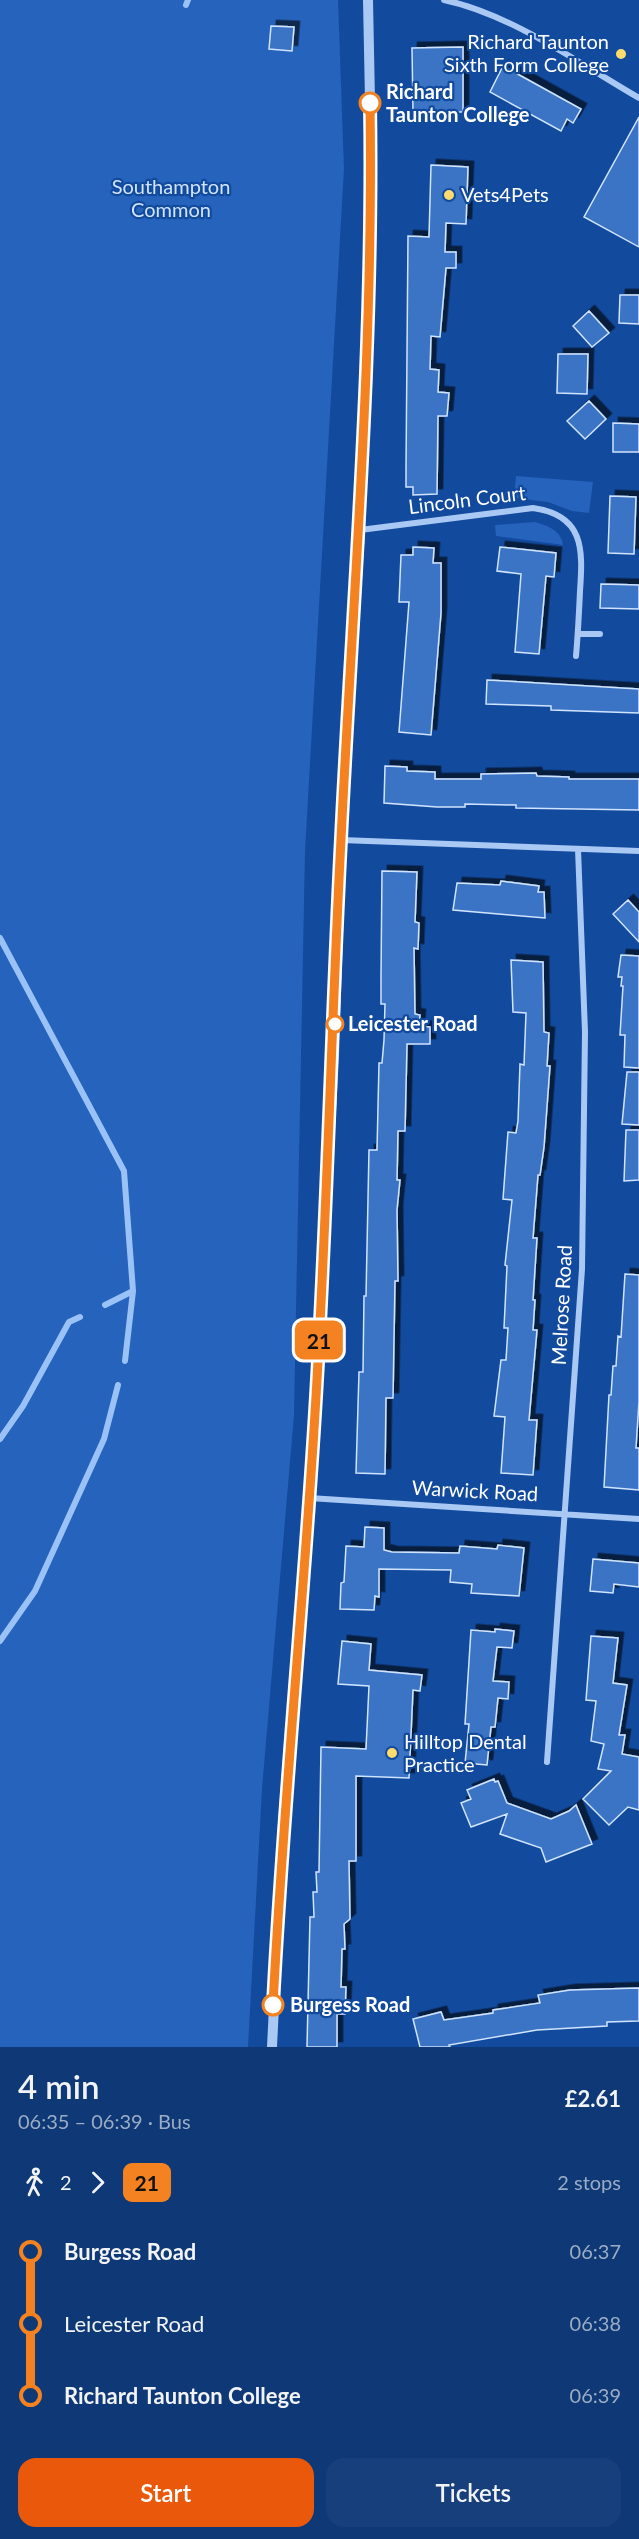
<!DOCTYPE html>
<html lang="en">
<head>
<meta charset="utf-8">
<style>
  body { margin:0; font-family:Lato,sans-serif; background:#173f7b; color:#f1f3f6; height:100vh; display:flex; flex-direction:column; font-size:22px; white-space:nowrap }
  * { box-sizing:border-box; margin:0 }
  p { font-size:20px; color:#9bacc5 }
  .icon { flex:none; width:33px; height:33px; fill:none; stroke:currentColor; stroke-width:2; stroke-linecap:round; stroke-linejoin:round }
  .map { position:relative; height:2047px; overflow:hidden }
  .drawer { display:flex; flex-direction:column; background:#0e3876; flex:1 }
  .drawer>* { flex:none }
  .badge { padding:0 12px; border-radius:9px; font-size:21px; line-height:39px }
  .map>.badge { position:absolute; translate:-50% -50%; box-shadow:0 0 0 3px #fff }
  .legs { display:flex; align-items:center; gap:9px; height:66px; padding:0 18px; font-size:20px }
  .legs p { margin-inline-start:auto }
  .head { display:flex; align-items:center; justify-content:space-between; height:102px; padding:0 18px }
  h1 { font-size:33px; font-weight:600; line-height:45px }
  .cta { display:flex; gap:12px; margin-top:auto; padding:12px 18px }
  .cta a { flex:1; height:69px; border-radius:18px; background:#ea580c; color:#fff; font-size:24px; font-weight:600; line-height:69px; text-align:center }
  .cta a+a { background:#173f7b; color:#f1f3f6 }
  ul { padding:0 18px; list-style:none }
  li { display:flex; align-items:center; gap:21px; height:72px; font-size:22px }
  li i { display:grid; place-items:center; width:9px; height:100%; margin:0 8px; background:currentColor }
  li i::after { content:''; width:15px; height:15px; margin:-8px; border:4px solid; border-radius:50%; background:#0e3876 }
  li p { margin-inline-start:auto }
  li:first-child i { background:linear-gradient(#0000 50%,currentColor 0) }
  li:last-child i { background:linear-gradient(currentColor 50%,#0000 0) }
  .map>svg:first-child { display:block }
  .green { fill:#2563bc }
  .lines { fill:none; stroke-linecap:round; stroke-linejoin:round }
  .stream { stroke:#9bc2f7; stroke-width:6 }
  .building { fill:#3b73c5; stroke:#d1e4fe; stroke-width:1.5; filter:url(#shadow) }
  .minor { stroke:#a9c8f4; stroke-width:6 }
  .tertiary { stroke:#a9c8f4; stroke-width:10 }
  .line-1-casing { stroke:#fff; stroke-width:14 }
  .line-1 { stroke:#f58220; stroke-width:9 }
  .poi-dot { fill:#ffda6c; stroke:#124a9e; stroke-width:2 }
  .stop-1-dot { fill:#fff; stroke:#f58220; stroke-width:3 }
  .labels { text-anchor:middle; stroke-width:4.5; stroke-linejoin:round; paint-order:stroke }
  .poi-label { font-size:20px; fill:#fff; stroke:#124a9e; text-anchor:start }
  .stop-label { font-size:20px; font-weight:bold; fill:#fff; stroke:#124a9e; text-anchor:start }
  .park-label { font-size:20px; fill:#d1e4fe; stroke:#124a9e }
  .street-label { font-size:20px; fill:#fff; stroke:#124a9e }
</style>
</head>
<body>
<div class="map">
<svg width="639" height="2047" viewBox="0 0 639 2047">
  <defs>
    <filter id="shadow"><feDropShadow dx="5.5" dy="-5.5" stdDeviation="0" flood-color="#0009"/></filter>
  </defs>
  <rect width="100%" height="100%" fill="#124a9e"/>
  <path class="green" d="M0,0h338l6,169 -39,682 -11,564 -32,374 -14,258h-248z
    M516,476l77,6 -4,31 -17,-2 -24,-9 -34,-4z
    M535,522c13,4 26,8 28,23l-67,-9 -1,-11z"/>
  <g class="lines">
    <path class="stream" d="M186,5l2,-5
      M0,938l124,233 9,120 -28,14
      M125,1361l8,-70
      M0,1439l23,-33 46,-84 11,-5
      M0,1641l35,-50 69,-152 14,-54"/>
  </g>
  <path class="building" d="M271,26l23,1 -2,24 -23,-2z
    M463,47v65h-50l-1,-64z
    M503,66l78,43 -8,14 -6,-4 -6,12 -71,-39z
    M639,117v130l-55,-30z
    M431,165l37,2 -2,57 -20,-1 -1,29h11v16h-10l-6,69 -9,-1 -1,33 9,1 -1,22 11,1 -2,23h-9l-1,78 -24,1v-8h-7v-19l2,-232 21,1z
    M620,295h19v29l-20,-1z
    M589,311l20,22 -17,14 -19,-21z
    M558,354h30l-1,40 -30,-1z
    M589,401l17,18 -21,20 -18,-18z
    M613,423l26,1v28h-26z
    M610,496l26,1 -2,57 -26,-1z
    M413,547l21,1 -1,15h8v50l-10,122 -32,-3 10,-130h-10l2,-47h12z
    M500,547l56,6 -2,24 -8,-1 -7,78 -24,-2 6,-78 -24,-3z
    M601,584l38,1v24l-39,-1z
    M487,680l152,9v24l-88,-3v-4l-65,-2z
    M385,766l22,1v4l28,1v7h46v-5l55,-1 1,3 32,1v2h70v31l-123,-2v-3l-51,-1v3h-28l-53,-4z
    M382,871l35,1 -2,50 4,1 -1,26 -4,-1 1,66 5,1 -1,11 11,1v17h-23l-2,87h-7l-1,49h3l-3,30 1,71h-3l-2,117h-7l-1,76 -29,-1 3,-101h4l1,-76h2l3,-146h8l2,-87h3l2,-23 1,-36h-4v-27z
    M501,881l38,5 -1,6h6l1,26 -92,-8 4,-27 43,2z
    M628,900l11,12v30l-26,-28z
    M621,955l18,1v112l-15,-1 1,-32h-5l3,-49h-2l1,-9h-4z
    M511,960l32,2 1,70 5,1 -2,33h3l-6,81 -4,28h-2l-5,63h4l-4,62h2l-2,30h4l-8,90h8l-4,55 -32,-2 4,-56 -11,-1 7,-56h5l2,-32h-4l3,-62 -2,-1 7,-65 -9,-1 5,-67 8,1 2,-12 2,-57 4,1 2,-52 -13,-1z
    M627,1072h12v53l-17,-1z
    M626,1130h13v50l-15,1z
    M625,1274l14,1v126l-3,47h3v42l-35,-3 5,-92h2l2,-29h3l2,-30 3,1z
    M365,1527l19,1v22l8,2 67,1 1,-7 37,3 1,-4 26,3 -5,48 -48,-3 1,-9 -22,-2 1,-12 -72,-1v28l-4,-1 -1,14 -34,-1 1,-26 3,-1 2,-36 18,1z
    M593,1559l46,4v24l-25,-3 -1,9 -23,-2z
    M495,1629l19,2 -2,17 -15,-1 -4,34 16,1 -1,17 -10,-1 -3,29h-4l-4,38 -22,-2 4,-39h-4l6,-94 24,2z
    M591,1636l27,2 -5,45 14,2 -8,50h6l-3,19 17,3v53l-11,-3 -19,18 -26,-26 28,-28 -13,-2 6,-25 -13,-3 5,-40 -10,-1z
    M342,1641l29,3 -2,26 53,5 -2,16 -7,-1 -4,88 -53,-2v85h-7l1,58 -6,5 1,25h-3l-1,38h5l-1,27h-8v33h-30l3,-130h4l-1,-25h4l-1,-20h3l2,-125 45,2 3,-63 -31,-2z
    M494,1779l1,3 3,-1 9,22 44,16 18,-8 7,-6 16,39 -46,18 -5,-14 -41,-14 7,-20 -36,13 -10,-24 10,-4 -4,-9z
    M639,1988v33l-32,1v4l-70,4 -88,15 1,2h-30l-7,-28 28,-7 3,8 49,-7v-3l47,-7 -2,-8 32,-5z"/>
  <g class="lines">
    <path class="minor" d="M444,0c67,14 136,64 195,98
      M360,530l173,-22c51,7 50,41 47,83 -1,22 -2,43 -4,65
      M578,634h22
      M341,840l298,11
      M309,1498l330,21
      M547,1762l35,-493 3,-237 -7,-183"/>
    <path class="tertiary" d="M272,2047l11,-224 32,-407 19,-361 7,-215 19,-310 12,-329 -4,-201"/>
  </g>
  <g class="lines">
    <g class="line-1-casing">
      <path id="line-1" d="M273,2005c10,-198 30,-394 42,-592 12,-191 16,-382 26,-574 12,-245 33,-490 29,-736"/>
    </g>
    <use href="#line-1" class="line-1"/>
  </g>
  <g class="poi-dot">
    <circle cx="621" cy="54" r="6"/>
    <circle cx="449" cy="195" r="6"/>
    <circle cx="392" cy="1753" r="6"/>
  </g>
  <g class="stop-1-dot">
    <circle cx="370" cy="103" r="10"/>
    <circle cx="335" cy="1024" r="8"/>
    <circle cx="273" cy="2005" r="10"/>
  </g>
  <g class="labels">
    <g class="poi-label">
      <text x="609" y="49" text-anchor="end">Richard Taunton<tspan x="609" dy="23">Sixth Form College</tspan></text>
      <text x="461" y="202">Vets4Pets</text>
      <text x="404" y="1749">Hilltop Dental<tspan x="404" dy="23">Practice</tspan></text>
    </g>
    <g class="stop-label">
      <text x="386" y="99">Richard<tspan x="386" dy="23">Taunton College</tspan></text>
      <text x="348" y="1031">Leicester Road</text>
      <text x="290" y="2012">Burgess Road</text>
    </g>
    <g class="park-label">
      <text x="171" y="194">Southampton<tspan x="171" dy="23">Common</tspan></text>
    </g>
    <g class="street-label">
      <text transform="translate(467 500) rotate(-7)" y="7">Lincoln Court</text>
      <text transform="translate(562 1305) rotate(-87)" y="7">Melrose Road</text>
      <text transform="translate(475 1491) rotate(3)" y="7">Warwick Road</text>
    </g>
  </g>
</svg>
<b class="badge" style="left:319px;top:1340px;background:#f58220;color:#111">21</b>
</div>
<section class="drawer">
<div class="head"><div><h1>4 min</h1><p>06:35 – 06:39 · Bus</p></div><b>£2.61</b></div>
<div class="legs"><svg class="icon" aria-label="walk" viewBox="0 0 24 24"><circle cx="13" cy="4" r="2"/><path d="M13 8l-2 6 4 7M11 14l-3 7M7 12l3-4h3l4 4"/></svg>2<svg class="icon" aria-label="forward" viewBox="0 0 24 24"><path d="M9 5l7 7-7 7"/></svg><b class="badge" style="background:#f58220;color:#111">21</b><p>2 stops</p></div>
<ul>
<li><i style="color:#f58220"></i><b>Burgess Road</b><p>06:37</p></li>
<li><i style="color:#f58220"></i><span>Leicester Road</span><p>06:38</p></li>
<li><i style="color:#f58220"></i><b>Richard Taunton College</b><p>06:39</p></li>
</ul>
<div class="cta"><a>Start</a><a>Tickets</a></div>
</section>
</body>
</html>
